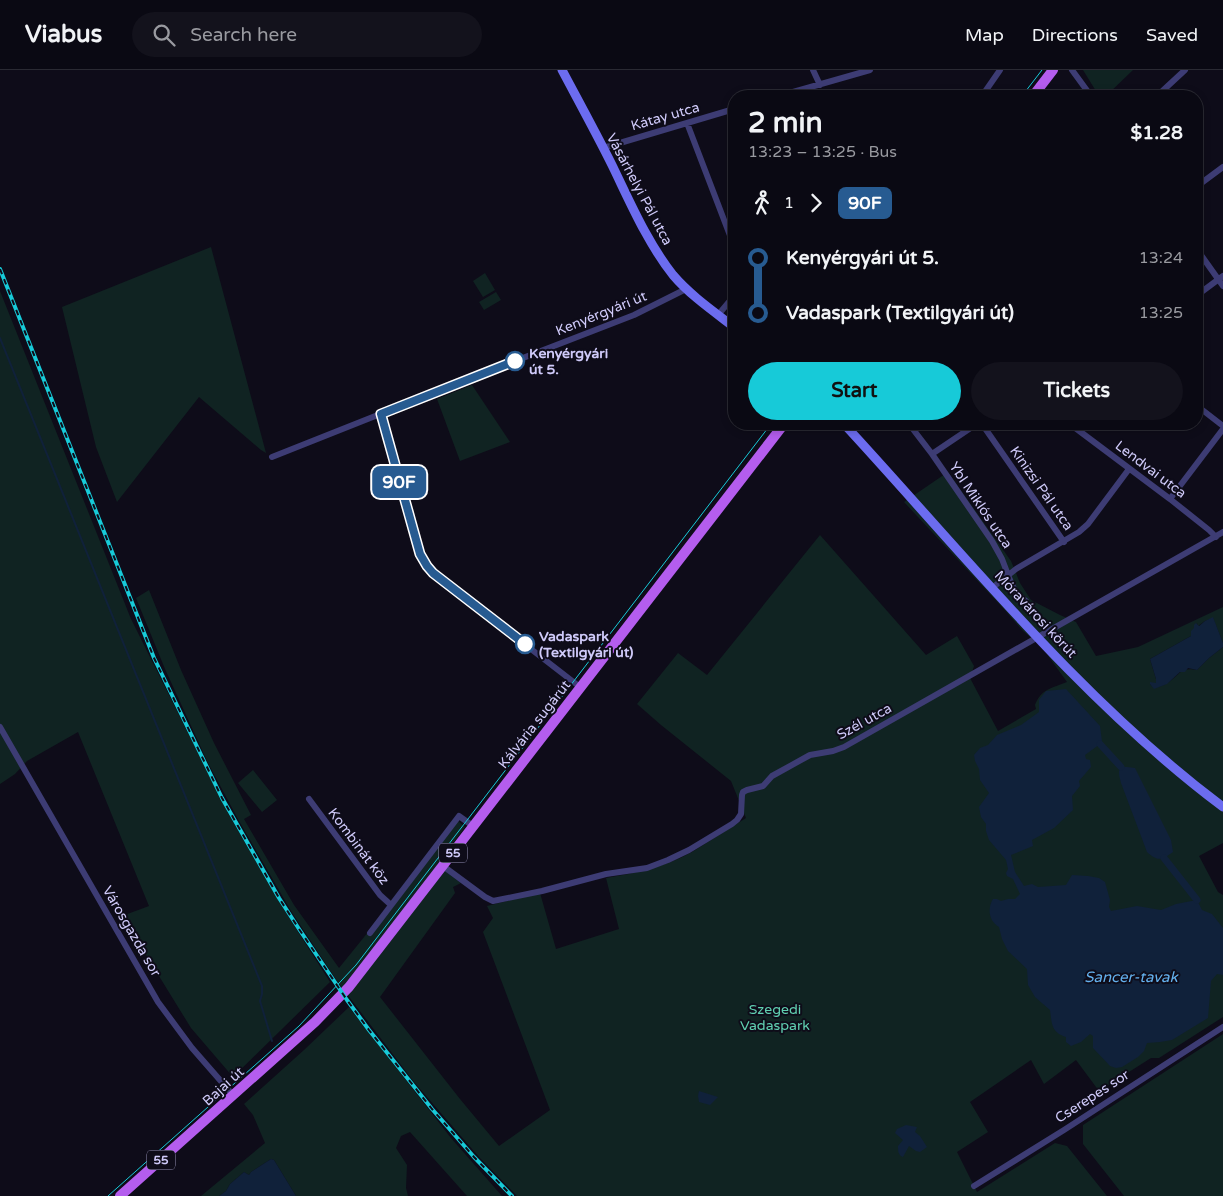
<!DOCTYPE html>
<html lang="en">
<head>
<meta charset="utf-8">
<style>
  body { margin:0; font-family:"Varela Round",sans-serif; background:#13121c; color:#f1f3f6; height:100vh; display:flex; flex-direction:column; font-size:19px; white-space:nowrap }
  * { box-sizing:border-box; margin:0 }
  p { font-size:16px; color:#999aa0 }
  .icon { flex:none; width:28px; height:28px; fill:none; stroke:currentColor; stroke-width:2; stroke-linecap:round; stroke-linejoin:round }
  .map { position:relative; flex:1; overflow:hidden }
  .side { position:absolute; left:728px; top:20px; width:475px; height:340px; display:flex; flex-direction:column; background:#0a0913; border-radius:20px; box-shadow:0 2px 8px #0003,0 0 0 1px #2a2a33 }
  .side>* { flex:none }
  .badge { padding:0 10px; border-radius:8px; font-size:18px; line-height:32px }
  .map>.badge { position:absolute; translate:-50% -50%; box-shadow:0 0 0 2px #fff }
  .legs { display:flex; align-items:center; gap:8px; height:55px; padding:0 20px; font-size:16px }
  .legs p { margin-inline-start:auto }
  .overview { display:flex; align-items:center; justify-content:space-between; height:85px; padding:0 20px }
  h1 { font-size:28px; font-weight:800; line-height:38px }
  .cta { display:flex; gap:10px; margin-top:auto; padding:10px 20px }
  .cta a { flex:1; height:58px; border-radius:30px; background:#17cad8; color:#111; font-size:20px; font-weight:800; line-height:58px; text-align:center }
  .cta a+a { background:#13121c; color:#f1f3f6 }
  ul { padding:0 20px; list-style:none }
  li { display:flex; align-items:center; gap:18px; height:55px; font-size:19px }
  li i { display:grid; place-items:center; width:8px; height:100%; margin:0 6px; background:currentColor }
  li i::after { content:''; width:12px; height:12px; margin:-6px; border:4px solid; border-radius:50%; background:#0a0913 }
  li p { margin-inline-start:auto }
  li:first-child i { background:linear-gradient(#0000 50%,currentColor 0) }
  li:last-child i { background:linear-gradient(currentColor 50%,#0000 0) }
  header { display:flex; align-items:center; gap:30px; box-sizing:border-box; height:70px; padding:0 25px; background:#0a0913; border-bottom:1px solid #2a2a33 }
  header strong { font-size:24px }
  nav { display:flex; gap:28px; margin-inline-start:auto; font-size:18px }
  .search { width:350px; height:45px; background:#13121c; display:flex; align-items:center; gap:12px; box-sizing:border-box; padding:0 18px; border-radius:28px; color:#999aa0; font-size:19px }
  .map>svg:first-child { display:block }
  .green { fill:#102322 }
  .water { fill:#10213a }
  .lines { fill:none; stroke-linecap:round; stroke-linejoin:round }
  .stream { stroke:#10213a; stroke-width:2 }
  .canal { stroke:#10213a; stroke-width:7 }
  .minor { stroke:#3d3c74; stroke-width:6 }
  .secondary { stroke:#6c6cef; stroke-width:9 }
  .primary { stroke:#b45dee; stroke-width:10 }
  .tram { stroke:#17cad8; stroke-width:1 }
  .rail-casing { stroke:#17cad8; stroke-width:4 }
  .rail { stroke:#0e0c19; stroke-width:2; stroke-dasharray:5.5; stroke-linecap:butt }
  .line-1-casing { stroke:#fff; stroke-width:11 }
  .line-1 { stroke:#275b91; stroke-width:8 }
  .stop-1-dot { fill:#fff; stroke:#275b91; stroke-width:2.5 }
  .labels { text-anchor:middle; stroke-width:4; stroke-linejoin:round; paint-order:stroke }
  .shield { fill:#0e0c19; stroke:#9591b6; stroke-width:1 }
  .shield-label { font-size:12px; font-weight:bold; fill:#cfcaf9 }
  .street-label { font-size:14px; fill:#cfcaf9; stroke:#0e0c19 }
  .stop-label { font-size:14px; font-weight:bold; fill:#cfcaf9; stroke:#0e0c19; text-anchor:start }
  .park-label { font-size:14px; fill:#60d0b1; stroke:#0e0c19 }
  .water-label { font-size:15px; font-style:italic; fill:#64b1ee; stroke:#0e0c19 }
</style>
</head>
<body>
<header>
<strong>Viabus</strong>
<div class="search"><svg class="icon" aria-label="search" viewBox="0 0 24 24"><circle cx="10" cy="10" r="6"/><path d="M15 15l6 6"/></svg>Search here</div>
<nav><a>Map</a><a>Directions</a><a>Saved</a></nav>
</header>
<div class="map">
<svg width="1223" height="1126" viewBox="0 0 1223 1126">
  <rect width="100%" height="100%" fill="#0e0c19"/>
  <path class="green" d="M1083,0h50l-27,26h-7z
    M211,177l55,206 -5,-3 -62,-53 -82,105 -21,-55 -34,-140z
    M485,203l10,17 -12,7 -10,-16z
    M0,221l131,328 98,196 52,90 49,77 -97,95 -42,-49 -69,-112 27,-10 -71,-174 -51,29 -12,13 -15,10z
    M496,222l5,8 -17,10 -5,-8z
    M472,315l38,57 -50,19 -23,-62z
    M948,402l63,89 9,22 11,17 29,15 16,7 20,34 42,-9 85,-40v36l-10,-25 -8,3 -7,5 -1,-3 -6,13 -41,23 6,20v4l-6,1 4,4c5,-1 11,-3 15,-6 12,-9 12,-15 28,-12l12,-12 14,-11v196l-24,13 19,36 5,3v122l-64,41h-8l-52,33 -23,-31 -32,24 -13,-24 -61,42 18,30 -31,20 20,40 78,-49 12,3 40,50h-590l-38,-39 -65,-75 -77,-101 -46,-70 -52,-90 -31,-58 -43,-94 -29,-71 13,-8 32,80 33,73 37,72 -7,4 50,86 45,63 119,-147 7,6 -28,38 24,18 -8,4 2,6 -75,104 80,102 39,47 51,-36 -67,-178 10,-14 -6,-12 53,-13 16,56 63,-20 -13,-51c30,-5 59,-11 86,-26 18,-11 36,-23 54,-34l-15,-37 -70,-56 -24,-21 41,-51 29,22 113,-140 106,120 31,-19 17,30 -4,12 28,53 38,-22 -1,-4c6,-16 17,-17 32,-23l-26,-36 -18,-15 -20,-23 -99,-106z
    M253,700l24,30 -15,12 -24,-29z
    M349,937l102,131 51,58h-35l-57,-64 -9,4 -5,12 11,17 -1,23 2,8h-112l-22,-36 -3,-1 -20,13 -2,3 -5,-3 -14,12 -4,7 -7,5h-18l64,-53 -12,-28 -9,-11 60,-54z
    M1223,964v162h-99l-41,-52v-19z"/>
  <path class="water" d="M1213,547l10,26v4l-14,11 -12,12 -9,-2 -3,4h-5l-13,12 -13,5 -4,-5v-2l6,1v-4l-6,-20 41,-23v-5l3,-3v-3l2,-2 3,3 6,-5z
    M1066,619l34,37 2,15 -2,3 -15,11 1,4 4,1 1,7 -12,14 1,5 -8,10 1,14 -19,18 -22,12 1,6 -22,9 4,17 9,14 8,-2 6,3 28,-2 6,-10 16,1 11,2 6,4 5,18 -1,7 2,4 26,-5 24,4 15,-6 21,-4 5,10 10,4 11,14v47l-6,-1 -6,7 -3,37 -36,22 -12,2 -13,1 -3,8 -6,6 -16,10 -6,1 -6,-2 -17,-18v-12l-3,-2 -9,8 -10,4 -5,-4v-5c-15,-5 -14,-13 -16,-27l-15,-13 -7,-12 -1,-16 -19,-18 -6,-12 -3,-12c-10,-6 -12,-18 -6,-28h4l4,2 7,-2h7l5,-5 -7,-15 -6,-3 -1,-3 2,-4 -2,-9 -17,-20 -3,-9v-7l-5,-7 -2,-10 10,-14 -9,-13 -1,-11 -4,-8 -1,-6 6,-7 8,-3 9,-10 24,-10 18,-13v-12l7,-9z
    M1121,697h6l8,1 36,72 2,12c-11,8 -15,10 -26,0l-26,-69c-1,-5 -4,-11 0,-16z
    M699,1021l19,6 -8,8 -11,-3 -1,-6z
    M906,1055l11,2 -2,5 5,4 7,11 -7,5 -4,-1 -7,-5 -6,11c-5,-2 -5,-6 -5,-11l5,-6 -8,-7 2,-4z
    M271,1089l3,1 22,36h-77l7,-5 4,-7 14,-12 5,3 2,-3z"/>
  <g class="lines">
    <path class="stream" d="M0,268l262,648v8l-2,7 12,40"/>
    <path class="canal" d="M1100,674l21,23
      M1164,788l33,42"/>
    <path class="minor" d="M813,0l7,15
      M1072,0l19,26
      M779,26l91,-26
      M982,26l18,-26
      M1157,26l28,-26
      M687,53l47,123
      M603,78l131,-39
      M1196,117l27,-20
      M1196,178l27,38
      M1196,226l27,-20
      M718,245l16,-19
      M1196,335l27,21
      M381,344l39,139c6,11 12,19 22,27l138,107
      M909,354l23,30 60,87 10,18 8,21 6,13 10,8
      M1070,354l100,75 39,31 7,7
      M1078,360l4,-6
      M932,384l43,-29 7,-1 82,118
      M272,387l199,-79 163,-63 52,-26
      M1170,429l53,-70
      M992,518l24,-19 63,-37 9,-8 41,-55
      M0,657l158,275 34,46 41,47
      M309,729l71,96 11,10
      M443,796l42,31 8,4 49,-10 64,-17 41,-6 21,-8 21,-10 43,-26 5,-4 4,-6 1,-19 1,-3 4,-2 16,-4 9,-10 38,-21 23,-4 11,-4 379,-215
      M370,863l89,-117 14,10
      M974,1116l90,-56 159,-103"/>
    <path class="secondary" d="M562,0c17,32 34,63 50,95 18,37 35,77 61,110 17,20 40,36 61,52
      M844,354c121,131 235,275 379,383"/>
    <path class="primary" d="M1033,26l20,-26
      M120,1126l195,-174 34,-35 435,-563"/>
    <path class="tram" d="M1022,26l20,-26
      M108,1126l191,-170 57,-61 415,-541"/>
    <g class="rail-casing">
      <path id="rail" d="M0,199l154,389 68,140 57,100 20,31 48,71 22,30 63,79 42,48 38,39"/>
    </g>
    <use href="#rail" class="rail"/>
  </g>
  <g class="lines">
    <g class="line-1-casing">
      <path id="line-1" d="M515,291l-134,53 39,140 7,12 6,7 92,71"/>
    </g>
    <use href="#line-1" class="line-1"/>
  </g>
  <g class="stop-1-dot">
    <circle cx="515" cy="291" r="9"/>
    <circle cx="525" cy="574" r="9"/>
  </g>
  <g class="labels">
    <g class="shield">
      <rect x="439" y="773.5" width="28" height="19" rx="4"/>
      <rect x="147" y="1080.5" width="28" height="19" rx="4"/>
    </g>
    <g class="shield-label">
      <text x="453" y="787">55</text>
      <text x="161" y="1094">55</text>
    </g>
    <g class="street-label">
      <text transform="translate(665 46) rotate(-16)" y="5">Kátay utca</text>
      <text transform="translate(640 119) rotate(62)" y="5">Vásárhelyi Pál utca</text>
      <text transform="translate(601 243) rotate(-22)" y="5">Kenyérgyári út</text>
      <text transform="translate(1151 399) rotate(37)" y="5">Lendvai utca</text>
      <text transform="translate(1042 418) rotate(55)" y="5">Kinizsi Pál utca</text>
      <text transform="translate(981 435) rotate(56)" y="5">Ybl Miklós utca</text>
      <text transform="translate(1036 544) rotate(47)" y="5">Móravárosi körút</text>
      <text transform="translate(864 651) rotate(-29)" y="5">Szél utca</text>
      <text transform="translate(534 654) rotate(-52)" y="5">Kálvária sugárút</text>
      <text transform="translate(359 776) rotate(53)" y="5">Kombinát köz</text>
      <text transform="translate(132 861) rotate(60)" y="5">Városgazda sor</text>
      <text transform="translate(223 1016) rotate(-42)" y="5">Bajai út</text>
      <text transform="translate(1092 1026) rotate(-33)" y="5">Cserepes sor</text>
    </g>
    <g class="stop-label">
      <text x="529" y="288">Kenyérgyári<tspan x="529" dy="16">út 5.</tspan></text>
      <text x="539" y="571">Vadaspark<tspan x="539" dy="16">(Textilgyári út)</tspan></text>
    </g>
    <g class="park-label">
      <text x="775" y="944">Szegedi<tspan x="775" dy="16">Vadaspark</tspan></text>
    </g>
    <g class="water-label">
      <text x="1131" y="912">Sancer-tavak</text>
    </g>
  </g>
</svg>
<b class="badge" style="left:399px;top:412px;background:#275b91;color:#fff">90F</b>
<section class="side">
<div class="overview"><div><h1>2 min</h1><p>13:23 – 13:25 · Bus</p></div><b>$1.28</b></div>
<div class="legs"><svg class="icon" aria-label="walk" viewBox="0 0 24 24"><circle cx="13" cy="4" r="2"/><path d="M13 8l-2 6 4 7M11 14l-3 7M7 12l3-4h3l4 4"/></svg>1<svg class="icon" aria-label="forward" viewBox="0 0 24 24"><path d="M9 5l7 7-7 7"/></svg><b class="badge" style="background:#275b91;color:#fff">90F</b></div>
<ul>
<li><i style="color:#275b91"></i><b>Kenyérgyári út 5.</b><p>13:24</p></li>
<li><i style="color:#275b91"></i><b>Vadaspark (Textilgyári út)</b><p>13:25</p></li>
</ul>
<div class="cta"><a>Start</a><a>Tickets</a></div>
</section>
</div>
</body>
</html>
